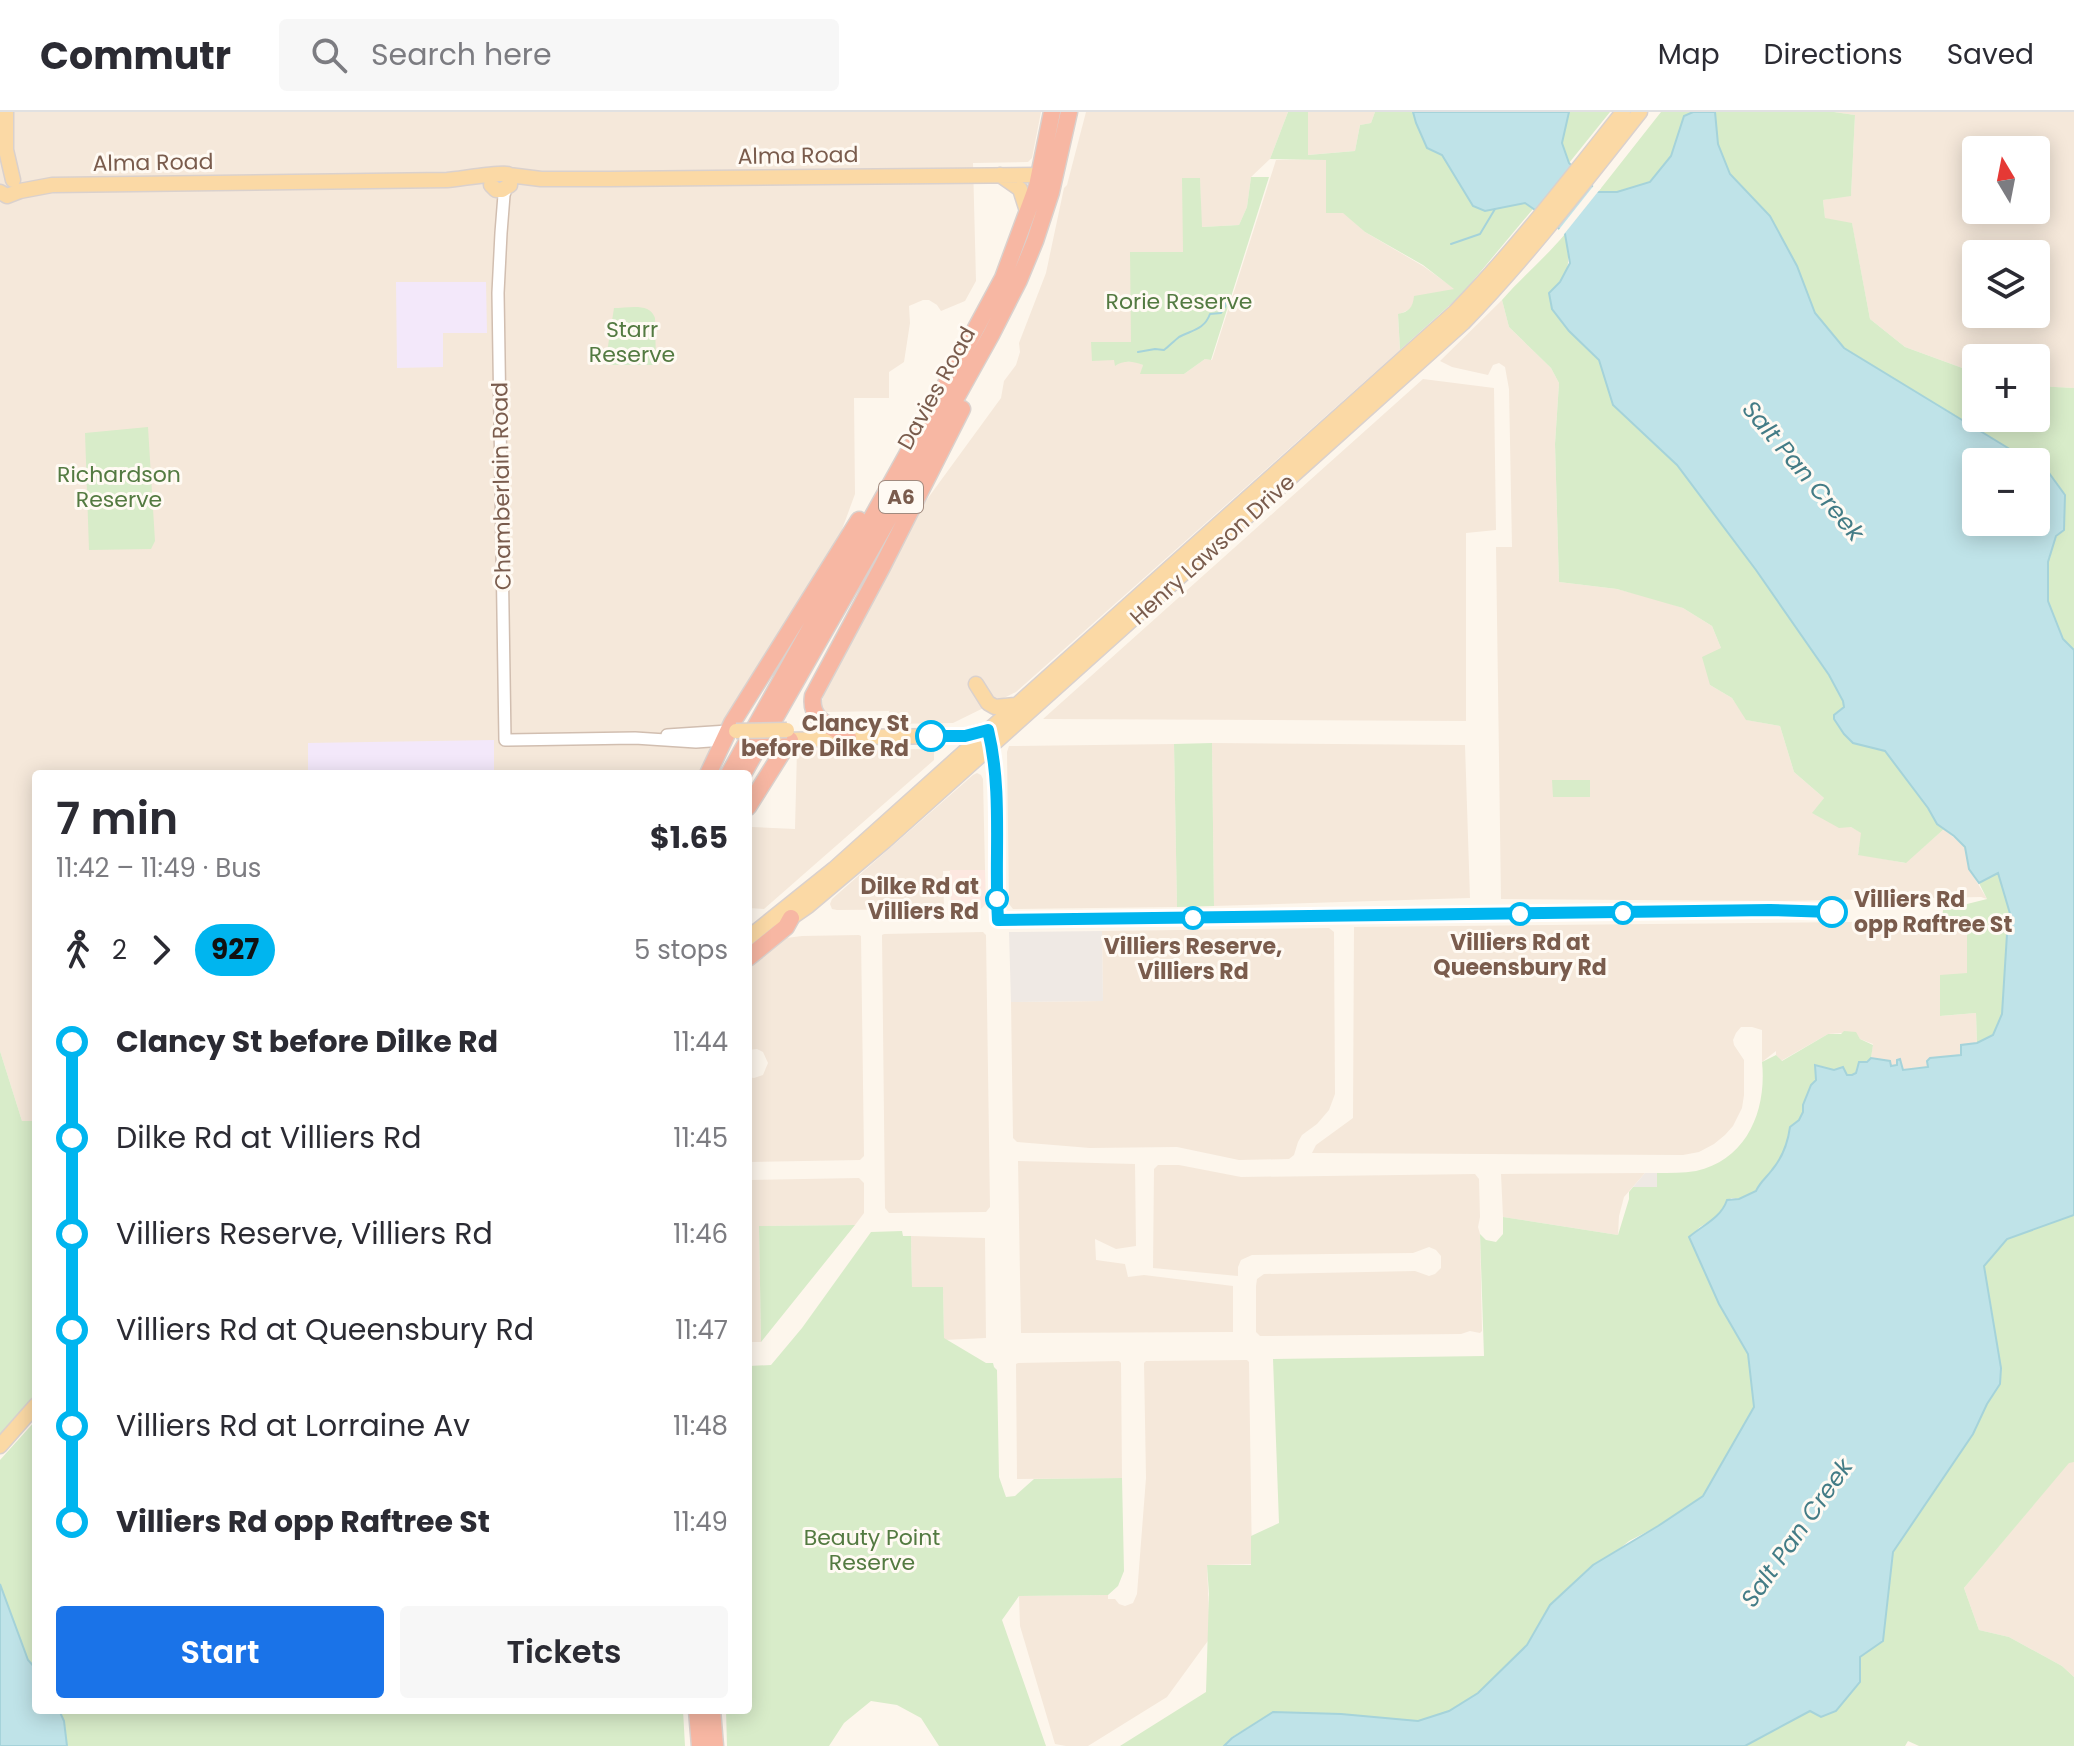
<!DOCTYPE html>
<html lang="en">
<head>
<meta charset="utf-8">
<style>
  body { margin:0; font-family:Poppins,sans-serif; background:#f7f7f7; color:#2b2b33; height:100vh; display:flex; flex-direction:column; font-size:30px; white-space:nowrap }
  * { box-sizing:border-box; margin:0 }
  p { font-size:26px; color:#7c7c81 }
  .icon { flex:none; width:44px; height:44px; fill:none; stroke:currentColor; stroke-width:2; stroke-linecap:round; stroke-linejoin:round }
  .map { position:relative; flex:1; overflow:hidden }
  .side { position:absolute; left:32px; top:658px; width:720px; height:944px; display:flex; flex-direction:column; background:#fff; border-radius:8px; box-shadow:0 4px 20px #0003 }
  .side>* { flex:none }
  .badge { padding:0 16px; border-radius:26px; font-size:28px; line-height:52px }
  .needle { width:52px; rotate:350deg }
  .buttons { position:absolute; left:1962px; top:24px; display:grid; gap:16px }
  .buttons a { display:grid; place-items:center; width:88px; height:88px; border-radius:8px; background:#fff; box-shadow:0 4px 20px #0003; font-size:40px }
  .map>.badge { position:absolute; translate:-50% -50%; box-shadow:0 0 0 4px #fff }
  .legs { display:flex; align-items:center; gap:12px; height:88px; padding:0 24px; font-size:26px }
  .legs p { margin-inline-start:auto }
  .summary { display:flex; align-items:center; justify-content:space-between; height:136px; padding:0 24px }
  h1 { font-size:44px; font-weight:600; line-height:60px }
  .action { display:flex; gap:16px; margin-top:auto; padding:16px 24px }
  .action a { flex:1; height:92px; border-radius:8px; background:#1a73e8; color:#fff; font-size:32px; font-weight:600; line-height:92px; text-align:center }
  .action a+a { background:#f7f7f7; color:#2b2b33 }
  ul { padding:0 24px; list-style:none }
  li { display:flex; align-items:center; gap:28px; height:96px; font-size:30px }
  li i { display:grid; place-items:center; width:12px; height:100%; margin:0 10px; background:currentColor }
  li i::after { content:''; width:20px; height:20px; margin:-10px; border:6px solid; border-radius:50%; background:#fff }
  li p { margin-inline-start:auto }
  li:first-child i { background:linear-gradient(#0000 50%,currentColor 0) }
  li:last-child i { background:linear-gradient(currentColor 50%,#0000 0) }
  header { display:flex; align-items:center; gap:48px; box-sizing:border-box; height:112px; padding:0 40px; background:#fff; border-bottom:2px solid #e1e1e2 }
  header strong { font-size:38px }
  nav { display:flex; gap:44px; margin-inline-start:auto; font-size:28px }
  .search { width:560px; height:72px; background:#f7f7f7; display:flex; align-items:center; gap:20px; box-sizing:border-box; padding:0 28px; border-radius:8px; color:#7c7c81; font-size:30px }
  .map>svg:first-child { display:block }
  .residential { fill:#f5e8da; fill-rule:evenodd }
  .commercial { fill:#fde8e0 }
  .industrial { fill:#efe9e4 }
  .education { fill:#f3e8fa }
  .green { fill:#d8ecc9 }
  .water { fill:#bfe3e8; stroke:#a5d3da; stroke-width:2 }
  .pier { fill:#fdf6ec }
  .lines { fill:none; stroke-linecap:round; stroke-linejoin:round }
  .stream { stroke:#a5d3da; stroke-width:2 }
  .minor-casing { stroke:#d1beb0; stroke-width:14 }
  .major-casing { stroke:#dad1cd; stroke-width:17 }
  .highway-casing { stroke:#dad1cd; stroke-width:19 }
  .minor { stroke:#fff; stroke-width:11 }
  .major { stroke:#fbd9a5; stroke-width:14 }
  .highway { stroke:#f7b7a3; stroke-width:16 }
  .major-bridge-casing { stroke:#dad1cd; stroke-width:17; stroke-linecap:butt }
  .major-bridge { stroke:#fbd9a5; stroke-width:14 }
  .line-1-casing { stroke:#fff; stroke-width:18 }
  .line-1 { stroke:#00b5ef; stroke-width:12 }
  .stop-1-dot { fill:#fff; stroke:#00b5ef; stroke-width:4 }
  .labels { text-anchor:middle; stroke-width:6; stroke-linejoin:round; paint-order:stroke }
  .shield { fill:#fffaf3; stroke:#a28b7f; stroke-width:2 }
  .shield-label { font-size:20px; font-weight:bold; fill:#7a5c4d }
  .street-label { font-size:22px; fill:#7a5c4d; stroke:#fffaf3 }
  .park-label { font-size:22px; fill:#537a41; stroke:#fffaf3 }
  .stop-label { font-size:22px; font-weight:bold; fill:#7a5c4d; stroke:#fffaf3; text-anchor:end }
  .water-label { font-size:24px; font-style:italic; fill:#437c86; stroke:#fffaf3 }
</style>
</head>
<body>
<header>
<strong>Commutr</strong>
<div class="search"><svg class="icon" aria-label="search" viewBox="0 0 24 24"><circle cx="10" cy="10" r="6"/><path d="M15 15l6 6"/></svg>Search here</div>
<nav><a>Map</a><a>Directions</a><a>Saved</a></nav>
</header>
<div class="map">
<svg width="2074" height="1634" viewBox="0 0 2074 1634">
  <rect width="100%" height="100%" fill="#fdf6ec"/>
  <path class="residential" d="M0,0h1041l-9,46 -4,4 -55,1 3,118 -11,20 -24,10 -4,-6 -8,-5h-6l-14,6 1,17 -6,39 -15,10v26h-35l1,96 -22,60 -131,220h-666v347h-14l-22,-70z
    M1086,0h202l-18,47 -19,18 -4,30 -8,18 -38,2 -1,-48 -17,73 -52,90 -16,18v5l5,-3h16l7,3 -2,9h43l21,-15 7,1 64,-200 51,-1 -1,54 17,-1 22,20 58,34 32,23 -41,13 -4,7 -12,6 2,35 -384,342 -63,31 -63,1 -1,-13 -65,1 -3,-8 7,-22 59,-113 9,-9 10,-30 14,-21 81,-111 3,-17 12,-16 4,-13 -1,-9 27,-70 18,-85 3,-3z
    M1308,0h67l-4,11 -11,2 -5,26 -48,4z
    M1834,0h240v276l-38,-2v-28h-60v15l-71,-26 -35,-28 -18,-95 -27,-5 -2,-19 28,-5 4,-80zM1976,38h60v60h-60zM1976,142h60v60h-60z
    M1502,188l7,27 42,41 8,15 -4,61 4,138 58,7 39,10 27,9 29,18 9,22 -11,37 22,13 15,22 33,6 14,46 30,26 -11,15 38,14 11,6 -4,21 47,9 39,-34 21,18 4,22 18,30 -6,-2 -197,4 -283,-2 -5,-352h16l-3,-158 -4,-22 -6,-4 -6,2 -5,10 -36,-8 -12,-6z
    M1423,267l71,9 2,142 -30,3v188l-423,-2z
    M1212,631l253,2 5,153 -256,8z
    M1174,632l3,163 -164,2 -4,-5 -2,-152 2,-6z
    M934,637v11l-170,149 -16,-1v-75l4,-6 43,2 2,-79z
    M977,661l4,2 2,4 2,91 -42,1 1,38 -107,1 -5,-1 -2,-5 2,-5 141,-124z
    M1967,809v53l-26,42 35,-3 1,30 -16,2v10l-31,3 -2,9 -26,4 -5,-6 -6,1 -2,-5 -18,-3 2,-14 -13,-5 -5,-7 -27,2 -47,27 -5,-6v-4l-14,11v-32l-10,-3h-11l-5,6 -3,7 1,5 10,15v35l-2,13 -9,18 -8,9 -11,9 -15,8 -16,3 -371,-2 4,-8 37,-27 1,-191z
    M1329,816l5,4 1,162 -6,16 -12,14 -15,11 -4,7 -4,13 -5,4 -50,1 -62,-13 -87,1 -73,-6 -4,-4 -2,-136 92,-1 -1,-70z
    M983,820l3,3 4,272 -4,5 -97,1 -4,-5 -3,-273 2,-1z
    M859,823l2,1 3,220 -4,4 -112,2v-85l6,1 9,-3 5,-12 -5,-11 -6,-3 -9,1v-84l38,-28 16,-2z
    M1018,1049l117,3 1,82 -20,3 -21,-10 1,21 29,4 3,13 16,-2 89,11v46l-212,1z
    M1158,1053h21l62,12 234,-3 4,5 1,38 -2,10 2,7 2,97 -2,2 -10,-2 -9,3 -201,2 -4,-4v-46l1,-7 7,-5 151,-3 14,5 6,-2 6,-6v-12l-5,-6 -7,-3 -16,6 -161,2 -11,5 -3,7v9l-85,-8 1,-99z
    M1645,1061l-21,24 -5,19 -1,19 -115,-18 -2,-43z
    M859,1066l5,5v30l-9,12 -96,1 2,116h-13v-162z
    M911,1124l74,2 1,100 -42,2 -1,-53h-31z
    M1247,1248l2,2 3,202 -45,1 3,73 -43,59 -79,49h-22l-11,-2 -35,-118 -1,-30 89,-1v4h7l4,5 6,2 8,-3 4,-9 9,-116 -2,-115 2,-2z
    M1119,1249l2,2 1,115 -105,1 -1,-115 2,-1z
    M2069,1350h5v215l-12,-11 -53,-29 -30,-7 -15,-42z"/>
  <path class="commercial" d="M950,758h35l1,34 -5,5h-30z"/>
  <path class="industrial" d="M1102,819l1,70 -92,1 -2,-70z
    M1645,1061h12v14h-24z"/>
  <path class="education" d="M396,170h90l1,51h-44v34l-46,1z
    M494,628v34h-186v-31z"/>
  <path class="green" d="M1288,0h20v43l47,-4 5,-26 11,-2 4,-11h38l3,11 26,32 31,51 52,-3 8,6 -72,86 -61,55 -2,-36c11,-2 15,-7 16,-18l40,-7 -31,-24 -58,-33 -22,-19h-17v-53l-56,-1z
    M1569,0h41l-41,51 -7,-20z
    M1661,0h32l-9,4 -13,40 -21,26 -33,10h-19z
    M1715,0h119l21,3 -4,81 -28,4 2,18 27,5 18,96 35,28 71,26v45h60v-32l38,2v262l-11,-11 -15,-38v-39l8,-26 -7,-63 -13,-8v-3h-5l-187,-114 -29,-35 -18,-47 -27,-50 -40,-42 -12,-30z
    M1251,65h18l-58,183 -6,-1 -21,15h-44l3,-9c-9,-4 -20,-5 -28,1l-1,-6 -22,1 -1,-19h40l-1,-90h53l-1,-74h18l2,49 37,-2 8,-18z
    M1565,122c5,30 7,36 -16,59l20,38 30,29 14,45 64,60 79,105 73,105 14,27 1,5 -10,8v4l10,15 9,9 32,8 43,57 9,16 7,5 -38,34 -48,-8 3,-22 -10,-6 -12,1 -27,-15 12,-15 -30,-26 -14,-46 -34,-6 -14,-22 -22,-13 -8,-28 19,-9 -9,-22 -29,-18 -66,-19 -58,-7 -4,-138 4,-61 -8,-15 -42,-41 -7,-27c20,-23 43,-42 63,-66z
    M614,196c14,0 36,-6 41,10l1,47h-51z
    M148,315l7,114 -4,8 -62,1 -4,-117z
    M1212,631l2,163 -37,1 -3,-163z
    M1552,668h38v17h-37z
    M1998,760l13,45 -4,17 -5,80 -9,21 -16,8 -1,-30 -36,3v-41l27,-2v-52h-25l1,-11 44,-11 -8,-16z
    M1844,919l12,1 4,7 13,6 -2,13 -14,9 -1,6 -4,2 -29,-6 -12,16 -8,20v7l-4,8 -9,7c-2,15 -8,31 -18,43 -6,8 -12,12 -16,21l-17,8 -8,-1 -13,18 -18,11 -11,10 30,67 29,50 6,53 -51,89 -45,30 -29,15 -79,64 -23,40 -49,48 -29,18 -31,10 -77,-7 -68,-2 -41,25 -8,9h-104l86,-54 3,-98 -2,-29h44v-29l28,-13 -6,-164 211,-3 -4,-122 6,6 10,2 7,-8v-17l115,18 11,-36v-7l4,-5h24v-14c13,0 26,0 39,-2 51,-11 71,-61 66,-109l14,-7 6,6 46,-27h13z
    M0,939l22,70h14v280l-36,37z
    M2074,1103v247l-5,1 -105,125 15,42 30,7 53,29 12,11v69h-155l-11,-5 -3,5h-160l65,-35 50,-54 23,-16 10,-89 80,-118 14,-30 13,-20 1,-16 -17,-102 23,-27z
    M855,1113l-94,117 -2,-116z
    M902,1119l1,5h8l1,51h31l1,51 42,25h7l1,4 3,3 2,107 7,20 9,-1 19,-17 88,-1 2,93 -6,15 -10,9 -89,1 -17,24 44,126h-107l-18,-28 -24,-13 -26,-4 -27,22 -15,23h-102l-1,-36h22v-344l23,-1 31,-37 69,-96z
    M36,1308v290h647l2,36h-679l-6,-115v-171z"/>
  <path class="water" d="M1413,0h156l-7,31 7,20 29,29h19l33,-10 21,-26 13,-40 9,-4h22l3,32 12,30 40,42 27,50 18,47 29,35 187,114h-55v60h60v-57l13,8 16,22 -1,35 -8,6 -8,26v39l15,38 11,11v565l-67,24 -23,27 17,102 -1,16 -13,20 -14,30 -80,118 -10,89 -23,16v25l-24,29 -15,6 -11,-6 -65,35h-521l8,-8 41,-26 68,2 77,7 31,-10 29,-18 49,-48 23,-40 43,-40 65,-39 45,-30 51,-89 -6,-53 -29,-50 -30,-67c14,-12 32,-19 38,-37l12,-1 17,-8c4,-9 10,-13 16,-21 10,-12 16,-28 18,-43l9,-7 4,-8v-7l8,-20 5,-5 -1,-15 19,5 9,-3 4,8h5l4,-2 3,-11h8l4,-4 19,3 1,5 6,-1v-5l3,-1 3,11 25,-3 -1,-6 3,-3 31,-3v-10l16,-2 16,-8 9,-21 5,-80 4,-17 -13,-44 -19,10 -10,-14 -4,-22 -11,-11 -17,-12 -9,-16 -43,-57 -32,-8 -9,-9 -10,-15v-4l10,-8 -1,-6 -14,-26 -73,-105 -79,-105 -64,-60 -14,-45 -30,-29 -17,-22 -3,-16 11,-11 10,-19 -5,-29 -17,-15 -23,-16 -40,8 -12,-5 -31,-51 -15,-7 -11,-25z
    M0,1472l28,76 8,9v41h23l5,11 3,25h-67z"/>
  <path class="pier" d="M1595,72l6,4 -40,50 -4,-6z"/>
  <g class="lines">
    <path class="stream" d="M1451,132l29,-10 15,-25
      M1138,240l17,-3 9,1c5,-4 10,-9 15,-13 13,-7 25,-7 31,-23l11,-1 4,-6 2,-10"/>
    <g class="minor-casing">
      <path id="minor" d="M506,77l-2,6 -3,38 -3,60 7,447 130,-2 61,4 28,-2
        M667,623l61,-4"/>
    </g>
    <g class="major-casing">
      <path id="major" d="M6,0v38l7,30
        M509,63l32,4h69l430,-4
        M1000,63l20,14 8,25
        M0,80l7,4 13,-5 32,-6 395,-5c13,-1 51,-8 61,-6l2,3v8l-8,5h-6l-5,-5
        M976,572l12,19 7,4 20,-2
        M782,628l49,-1 17,-2 117,-1 18,-5
        M782,812l26,-18 77,-65 578,-518c64,-66 120,-139 177,-211
        M748,826l86,-69 621,-557c61,-63 114,-132 168,-200
        M0,1334l36,-41"/>
    </g>
    <g class="highway-casing">
      <path id="highway" d="M848,625c-17,-11 -39,-17 -35,-41l69,-129 80,-158
        M708,662l24,-51 127,-203
        M729,662l203,-364 71,-132 34,-92 15,-74
        M743,662l159,-279 89,-160 28,-55 16,-39 16,-49 18,-80
        M748,695l42,-67
        M748,846l38,-31 5,-9
        M697,1598l3,36
        M712,1598l3,36"/>
    </g>
    <use href="#minor" class="minor"/>
    <use href="#major" class="major"/>
    <use href="#highway" class="highway"/>
    <g class="major-bridge-casing">
      <path id="major-bridge" d="M736,619l51,-1"/>
    </g>
    <use href="#major-bridge" class="major-bridge"/>
  </g>
  <g class="lines">
    <g class="line-1-casing">
      <path id="line-1" d="M931,624h34l23,-6c15,62 6,127 10,190l772,-10 62,2"/>
    </g>
    <use href="#line-1" class="line-1"/>
  </g>
  <g class="stop-1-dot">
    <circle cx="931" cy="624" r="14"/>
    <circle cx="997" cy="787" r="10"/>
    <circle cx="1832" cy="800" r="14"/>
    <circle cx="1623" cy="801" r="10"/>
    <circle cx="1520" cy="802" r="10"/>
    <circle cx="1193" cy="806" r="10"/>
  </g>
  <g class="labels">
    <rect class="shield" x="879" y="369" width="44" height="32" rx="6"/>
    <g class="shield-label">
      <text x="901" y="392">A6</text>
    </g>
    <g class="street-label">
      <text transform="translate(798 43) rotate(-1)" y="8">Alma Road</text>
      <text transform="translate(153 50) rotate(-1)" y="8">Alma Road</text>
      <text transform="translate(936 276) rotate(-61)" y="8">Davies Road</text>
      <text transform="translate(501 374) rotate(-91)" y="8">Chamberlain Road</text>
      <text transform="translate(1212 437) rotate(-42)" y="8">Henry Lawson Drive</text>
    </g>
    <g class="park-label">
      <text x="1179" y="197">Rorie Reserve</text>
      <text x="632" y="225">Starr<tspan x="632" dy="25">Reserve</tspan></text>
      <text x="119" y="370">Richardson<tspan x="119" dy="25">Reserve</tspan></text>
      <text x="872" y="1433">Beauty Point<tspan x="872" dy="25">Reserve</tspan></text>
    </g>
    <g class="stop-label">
      <text x="909" y="619">Clancy St<tspan x="909" dy="25">before Dilke Rd</tspan></text>
      <text x="979" y="782">Dilke Rd at<tspan x="979" dy="25">Villiers Rd</tspan></text>
      <text x="1854" y="795" text-anchor="start">Villiers Rd<tspan x="1854" dy="25">opp Raftree St</tspan></text>
      <text x="1520" y="838" text-anchor="middle">Villiers Rd at<tspan x="1520" dy="25">Queensbury Rd</tspan></text>
      <text x="1193" y="842" text-anchor="middle">Villiers Reserve,<tspan x="1193" dy="25">Villiers Rd</tspan></text>
    </g>
    <g class="water-label">
      <text transform="translate(1803 359) rotate(50)" y="8">Salt Pan Creek</text>
      <text transform="translate(1797 1421) rotate(-55)" y="8">Salt Pan Creek</text>
    </g>
  </g>
</svg>
<div class="buttons">
<a><svg class="needle" viewBox="-14 -14 28 28"><path d="M0-13l5 13h-10z" fill="#e53935"/><path d="M0 13l5-13h-10z" fill="#7c7c81"/></svg></a>
<a><svg class="icon" aria-label="layers" viewBox="0 0 24 24"><path d="M12 4l9 5-9 5-9-5zM3 14l9 5 9-5"/></svg></a>
<a>+</a>
<a>−</a>
</div>
<section class="side">
<div class="summary"><div><h1>7 min</h1><p>11:42 – 11:49 · Bus</p></div><b>$1.65</b></div>
<div class="legs"><svg class="icon" aria-label="walk" viewBox="0 0 24 24"><circle cx="13" cy="4" r="2"/><path d="M13 8l-2 6 4 7M11 14l-3 7M7 12l3-4h3l4 4"/></svg>2<svg class="icon" aria-label="forward" viewBox="0 0 24 24"><path d="M9 5l7 7-7 7"/></svg><b class="badge" style="background:#00b5ef;color:#111">927</b><p>5 stops</p></div>
<ul>
<li><i style="color:#00b5ef"></i><b>Clancy St before Dilke Rd</b><p>11:44</p></li>
<li><i style="color:#00b5ef"></i><span>Dilke Rd at Villiers Rd</span><p>11:45</p></li>
<li><i style="color:#00b5ef"></i><span>Villiers Reserve, Villiers Rd</span><p>11:46</p></li>
<li><i style="color:#00b5ef"></i><span>Villiers Rd at Queensbury Rd</span><p>11:47</p></li>
<li><i style="color:#00b5ef"></i><span>Villiers Rd at Lorraine Av</span><p>11:48</p></li>
<li><i style="color:#00b5ef"></i><b>Villiers Rd opp Raftree St</b><p>11:49</p></li>
</ul>
<div class="action"><a>Start</a><a>Tickets</a></div>
</section>
</div>
</body>
</html>
